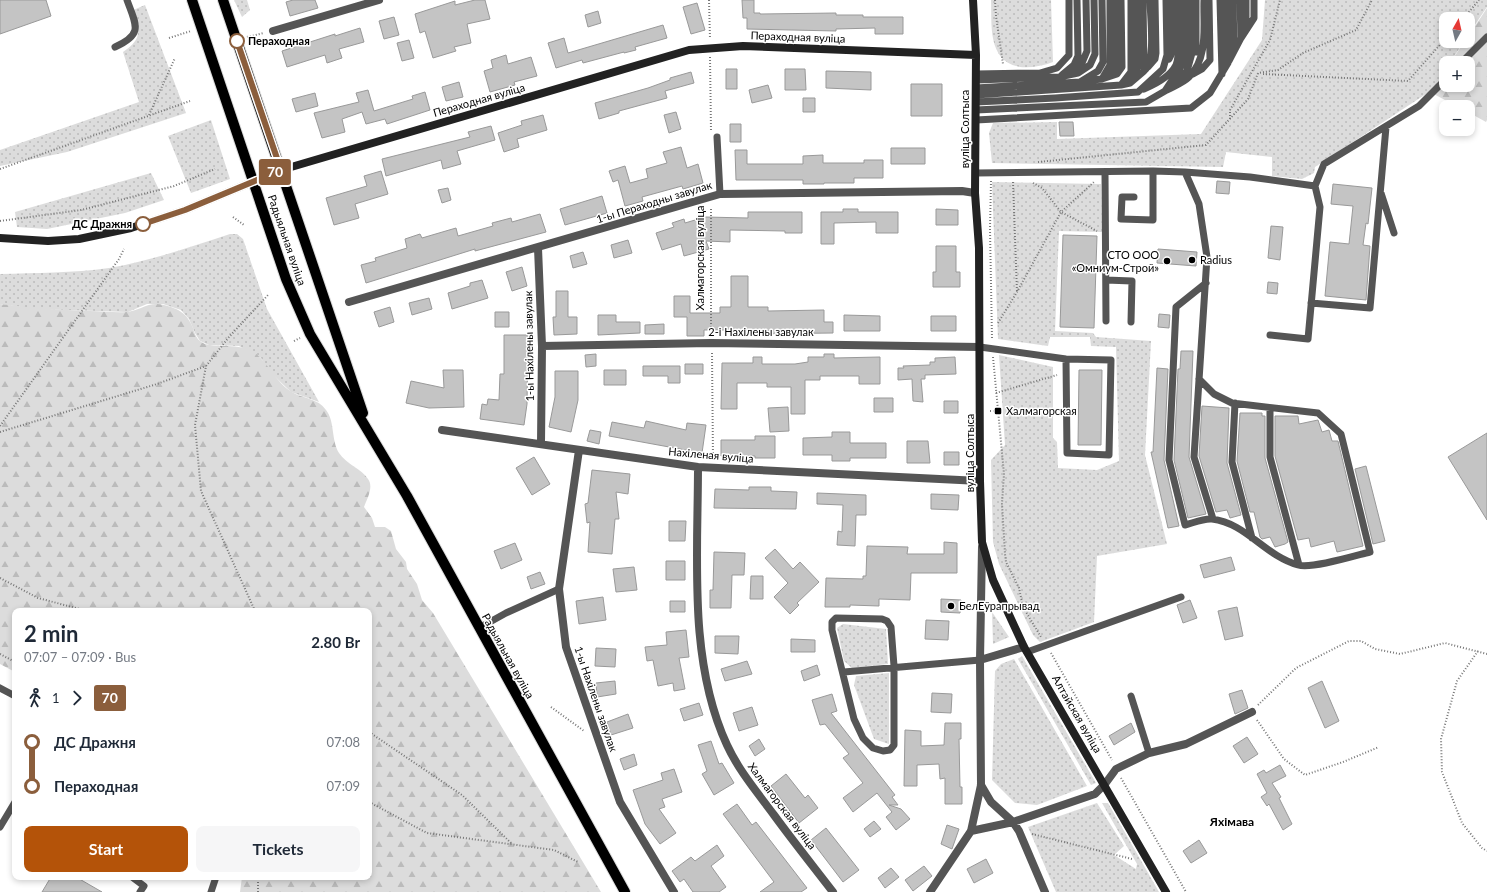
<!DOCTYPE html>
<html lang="en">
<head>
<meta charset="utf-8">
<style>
  body { margin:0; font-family:Lato,sans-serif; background:#f6f6f7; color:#1f2937; height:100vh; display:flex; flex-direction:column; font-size:15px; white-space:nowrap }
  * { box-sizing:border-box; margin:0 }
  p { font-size:13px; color:#747a83 }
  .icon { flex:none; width:22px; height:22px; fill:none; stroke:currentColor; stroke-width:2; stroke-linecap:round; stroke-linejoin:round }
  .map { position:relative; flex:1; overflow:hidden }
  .panel { position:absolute; left:12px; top:608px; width:360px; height:272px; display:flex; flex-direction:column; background:#fff; border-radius:8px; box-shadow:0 2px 6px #0003 }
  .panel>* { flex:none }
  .badge { padding:0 8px; border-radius:3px; font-size:14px; line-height:26px }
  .needle { width:26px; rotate:8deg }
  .controls { position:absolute; left:1439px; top:12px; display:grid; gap:8px }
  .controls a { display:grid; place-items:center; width:36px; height:36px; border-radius:8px; background:#fff; box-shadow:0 2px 6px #0003; font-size:20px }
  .map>.badge { position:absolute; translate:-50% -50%; box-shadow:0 0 0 2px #fff }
  .legs { display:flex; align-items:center; gap:6px; height:44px; padding:0 12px; font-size:13px }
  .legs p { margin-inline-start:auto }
  .headline { display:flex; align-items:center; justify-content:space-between; height:68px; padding:0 12px }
  h1 { font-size:22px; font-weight:700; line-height:30px }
  .button { display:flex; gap:8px; margin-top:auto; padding:8px 12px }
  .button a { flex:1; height:46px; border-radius:8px; background:#b45309; color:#fff; font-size:16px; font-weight:700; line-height:46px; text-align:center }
  .button a+a { background:#f6f6f7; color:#1f2937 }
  ul { padding:0 12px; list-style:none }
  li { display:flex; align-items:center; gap:14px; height:44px; font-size:15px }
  li i { display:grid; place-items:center; width:6px; height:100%; margin:0 5px; background:currentColor }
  li i::after { content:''; width:10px; height:10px; margin:-5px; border:3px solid; border-radius:50%; background:#fff }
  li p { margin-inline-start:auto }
  li:first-child i { background:linear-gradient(#0000 50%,currentColor 0) }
  li:last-child i { background:linear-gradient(currentColor 50%,#0000 0) }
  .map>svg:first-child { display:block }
  .grass { fill:url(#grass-dots) }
  .forest { fill:url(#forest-firs) }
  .building { fill:#c4c4c4; stroke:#999 }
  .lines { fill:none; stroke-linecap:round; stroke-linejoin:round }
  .primary-casing { stroke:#dbdbdb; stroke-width:12 }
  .path { stroke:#777; stroke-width:2; stroke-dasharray:1 2; stroke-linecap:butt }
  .lane { stroke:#555; stroke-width:7 }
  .street { stroke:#555; stroke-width:8 }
  .secondary { stroke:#222; stroke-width:8 }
  .primary { stroke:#000; stroke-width:10 }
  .line-1-casing { stroke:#fff; stroke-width:9 }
  .line-1 { stroke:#8b5e3c; stroke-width:6 }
  .stop-1-dot { fill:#fff; stroke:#8b5e3c; stroke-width:2 }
  .poi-dot { fill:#000; stroke:#fff; stroke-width:1.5 }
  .labels { text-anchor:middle; stroke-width:3; stroke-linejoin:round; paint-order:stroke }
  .street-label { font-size:11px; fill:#000; stroke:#fff }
  .stop-label { font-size:11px; font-weight:bold; fill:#000; stroke:#fff; text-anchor:start }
  .poi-label { font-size:11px; fill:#000; stroke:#fff; text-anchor:start }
  .neighbourhood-label { font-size:12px; font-weight:bold; fill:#000; stroke:#fff }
</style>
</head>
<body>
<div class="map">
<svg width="1487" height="892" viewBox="0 0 1487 892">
  <defs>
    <pattern id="grass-dots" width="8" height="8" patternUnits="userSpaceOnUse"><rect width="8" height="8" fill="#dcdcdc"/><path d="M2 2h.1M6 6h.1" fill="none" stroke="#bbb" stroke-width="1.8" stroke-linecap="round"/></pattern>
    <pattern id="forest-firs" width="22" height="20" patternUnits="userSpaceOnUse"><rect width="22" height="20" fill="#dcdcdc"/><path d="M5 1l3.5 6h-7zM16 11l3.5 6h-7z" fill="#bbb"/></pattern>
  </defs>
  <rect width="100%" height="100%" fill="#fff"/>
  <path class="grass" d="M234,0h13l3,10 -8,7z
    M991,0h60l2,62c-10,4 -22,6 -33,5 -33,-6 -28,-42 -29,-67z
    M1265,0h222v7l-19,28v-16h-22v22h18l-14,22h-4v6l-14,21 -117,77 -1,6 -12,6 -30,-3v-19l-46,-5 -3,15 -231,-4 -3,-30 4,-10 64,-1v17l144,-5 61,-94z
    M145,5l41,108 -119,39 -67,14v-16l139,-48 -16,-50c20,-14 17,-21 8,-41z
    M211,120l19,59 -39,14 -23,-57z
    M151,173l13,27 -39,13 -78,16 -30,-2 -2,-15z
    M992,182l109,2 1,48 -43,-1 -4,100 38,2 3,4 55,4 -6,114 22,89 -70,12 -3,66 -54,20 -7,-7 -34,-71 -6,-22 -2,-82 14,-15 -6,-90 54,12v71l4,4 1,26 39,2 22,-9 -3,-114 -25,-1 -1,-9h-40l-2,9 -50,-7z
    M230,234h7l6,5 24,70 52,93 -28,-10 -23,-22 -7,-12 -22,-12 -30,-1 -9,-4 -5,-8 -6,-14 -8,-9 -18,-6h-16l-19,8 -94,-3 -34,-5v-30c36,-1 73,-1 109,-6 42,-7 81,-21 121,-34z
    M992,612l17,25 -16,7z
    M843,624l43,5 2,35 -36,4 -8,-7 -7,-33z
    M1022,656l74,127 -5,2 -73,-126z
    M1014,659l73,127 -50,19 -22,-2 -23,-23 3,-109 6,-7z
    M889,673v71l-15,-5 -20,-54 2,-9z
    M1097,803l27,43 -10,9 22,14 1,-5 -35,-61h6l51,89h-103l-28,-65z"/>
  <path class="forest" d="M1487,8v112l-1,2 -18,-10v-5h-10l-28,-15 16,-23v16h22v-22h-18l15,-22h3v-4z
    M0,304c30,4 60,6 90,7 12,0 25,2 37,1 13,-1 21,-11 37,-7 15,4 23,8 29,23 1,4 3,10 7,13 10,9 36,1 52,10 14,8 24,32 40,41 11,7 26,6 34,18 9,11 5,30 13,43 7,11 23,16 29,26 6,8 -1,20 -4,28l8,11 3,9h10l6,4 5,18 10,13 1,7 10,15 5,16 11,13 168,279h-361l2,-15h127v-266h-354v61l-15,-8z"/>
  <path class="building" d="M0,0h46l5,16 -51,18z
    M293,0h22l3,8 -28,8 -4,-14z
    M475,0h10l5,19 -23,5 4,19 -17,4 2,4 -23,7 -8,-27 -5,2 -5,-19 40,-13v4z
    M742,0h12v13h6v1l76,-1v2h27v2h40v17h-28v-6l-39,1v2l-89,-2v-11h-4z
    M697,3l8,27 -14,4 -8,-27z
    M598,11l3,12 -13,4 -3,-12z
    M394,17l5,18 -15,4 -5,-18z
    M663,25l4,13 -32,9 1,3 -12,3v-1l-41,11 -1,-3 -26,8 -8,-25 16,-5 4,15z
    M360,28l4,14 -25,7 3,9 -15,5 -2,-8 -38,12 -5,-16 53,-17v2z
    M409,40l5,18 -12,3 -5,-18z
    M506,55l2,9 23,-7 6,19 -23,6 1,3 -25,7 -6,-21 9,-3 -2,-8z
    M726,69h11v20h-11z
    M785,69h20l1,21h-21z
    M826,71l45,1v18l-45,-2z
    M691,72l3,11 -29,8 2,7 -48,13v2l-20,6 -4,-16 53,-15 22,-8v-2z
    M459,82l4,15 -17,4 -4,-14z
    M911,84h31v32h-31z
    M768,85l4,13 -20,5 -3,-13z
    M368,90l6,21 39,-12 -1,-3 13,-4 5,18 -43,14 -2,-5 -19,5 -4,-12 -20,7 3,13 -23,6 -8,-25 45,-11 -3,-9z
    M315,93l3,13 -22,6 -4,-13z
    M803,98h12v14h-12z
    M676,112l5,17 -12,4 -5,-18z
    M543,115l4,15 -30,9 2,8 -15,5 -6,-19 24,-8 -1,-4z
    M1059,122h14l1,14h-14z
    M730,124h11v18h-11z
    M491,126l4,14 -38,11 4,13 -18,5 -2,-9 -55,16 -4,-17 88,-22 -2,-5z
    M681,147l6,21 11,-4 5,19 -20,6 -1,-3 -40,11 1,4 -18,5 -7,-26 -5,2 -4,-11 16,-5 5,17 18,-5 -2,-9 21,-6 -4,-11z
    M891,148h34v16h-34z
    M735,150h12v14h56v-8l20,-1v8h41v-3h19v18h-29v5h-30v1h-21v-4h-67z
    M381,171l7,23 -33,10 4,14 -25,7 -8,-27 41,-12 -3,-10z
    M1217,181l13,1 -1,12 -13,-1z
    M1333,184l39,4 -4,36 -2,-1 -3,22 7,1 -4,54 -41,-4 5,-54 19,2 4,-38 -22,-2z
    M448,188l3,12 -9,3 -4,-13z
    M602,196l5,17 -42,12 -5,-16z
    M843,209h15v3h40v21h-22v-11l-42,1v21h-13v-32h22z
    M936,209l22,1v15h-22z
    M748,212h54v21h-17v-2l-55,-1v12l-24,-1 3,8 -25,7 -3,-12 -19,6 -6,-17 18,-6 -2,-4 12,-4 1,4 20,-6 43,1z
    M540,214l6,18 -71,19v-2l-109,34 -5,-18 15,-4 -1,-3 32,-10 -2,-9 15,-5 2,4 34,-10 2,8 35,-10 -1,-3 19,-5 1,4z
    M1271,226l12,1 -3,33 -12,-2z
    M1063,235l34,1 -3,92 -34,-1z
    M628,240l4,13 -18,5 -3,-13z
    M936,246h20v26h4v15h-27v-15h3z
    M1158,249l39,3 -1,14 -39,-3z
    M583,252l4,12 -14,4 -3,-12z
    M522,267l5,19 -15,5 -6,-19z
    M731,276h17v31h20v4l56,-1v12h9v11l-82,1v-4h-47v6h-17v-19h-13v-21h16v17h30v-6h11z
    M482,280l6,18 -36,11 -4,-16 22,-7v-3z
    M1268,282l10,1 -1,11 -10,-1z
    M556,291h12v26h9v17l-23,1 -1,-18h3z
    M429,298l3,11 -20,6 -3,-12z
    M390,307l4,15 -15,5 -5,-15z
    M495,312h14v15h-14z
    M1159,314l11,1 -1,13 -11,-1z
    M598,315h18v7h24v11l-42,2z
    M844,315l36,1v15h-36z
    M931,316h25v15h-25z
    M664,324v10h-19v-9z
    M504,335h24l-1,69 -3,21 -44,-6 2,-15 5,1 1,-6 11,1 1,-26h4z
    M1181,351h12l-4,106 17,57 -18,4 -14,-58 4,-91h2z
    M596,354v12l-10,1 -1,-12z
    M824,354h10v4l46,-1v27h-21v-8h-39v4h-15v34h-14v-27h-24v-4h-30v26h-16l1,-46h31v-6h9v7h33l13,-2v-5h16z
    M955,357l1,17 -31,1v4h-4l2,23 -10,-1 -1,-22 -14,1v-12h6l-1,-2 27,-1v-3h5v-4z
    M685,364h18v10h-18z
    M643,366h37v17h-12v-7h-25z
    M1157,368l11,1 -4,91 15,66 -11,2 -17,-76h2z
    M443,370h20l1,37 -35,1 -23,-5 5,-22 33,7z
    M604,370h22v15h-22z
    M1079,370h23l-1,75h-23z
    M555,371h23v29l-7,32 -22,-5 6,-30z
    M874,398h19v14h-19z
    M944,401h14v12h-14z
    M1202,406l27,2 -2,55 14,52 -11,3 -3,-8 -11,2 -17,-56z
    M788,407l1,24 -19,1 -2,-24z
    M1240,413h22v3h3v42l23,84 -3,2 -10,3 -5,-10 -8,2 -2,-2 -6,-25h-4l-13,-51z
    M1275,416h23l1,8 19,-4 4,12 7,-2 3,11h6l25,105 -26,6 -3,-11 -23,6 -2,-9 -11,2 -23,-84z
    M646,421l40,9 1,-7 19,2 -4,28 -93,-17 3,-14 32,6z
    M590,430l11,2 -2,12 -12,-3z
    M832,432h18v11h36v15h-36v3h-18v-6h-29v-17l29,-1z
    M1487,433v87l-39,-63z
    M755,436h20v22h-20v-2h-34v-16h34z
    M907,441h21l2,22h-23z
    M944,452h15v13h-15z
    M534,457l16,27 -18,11 -16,-27z
    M1366,466l19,75 -12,3 -18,-75z
    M592,470l38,4 -2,20 -12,-2 3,27h-4l-3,35 -24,-2 2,-30 -3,1 -2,-19 3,-1z
    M749,487h22v4l26,1 -1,17 -82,-1 1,-19 34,1z
    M817,493l49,2v20h-10l-1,31 -18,-1 1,-14 4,1 1,-27 -26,-1z
    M931,494l28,1 -1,15 -27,-1z
    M669,521h17l-1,20h-16z
    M944,542l13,1v30h-46l-1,27 -31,-1v7l-29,-1v2h-25l1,-29 37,1v-3h3l1,-30 41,1 -1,7h37z
    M515,543l7,17 -21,9 -7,-18z
    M775,549l18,20 7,-7 19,20 -22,21 2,2 -9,9 -16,-17 14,-14 -23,-25z
    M714,552l31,1 -1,22h-12l-1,33h-21v-18h3z
    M1231,557l4,13 -31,8 -4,-13z
    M666,561h19v19h-19z
    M634,567l3,23 -21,2 -3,-23z
    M540,572l5,12 -14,5 -4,-12z
    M751,576h12v23h-13z
    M603,597l3,23 -27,4 -3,-23z
    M941,599l20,1 -1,13 -19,-1z
    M1190,600l7,18 -14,5 -6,-18z
    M670,601h15v11h-15z
    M1237,607l6,29 -18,4 -7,-29z
    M926,620l23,1 -1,19 -23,-1z
    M686,630l3,27 -10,1 6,31 -11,2 -1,-8 -15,3 -5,-26 -6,1 -2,-14 22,-2 -1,-13z
    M715,636h24l-1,18 -23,-1z
    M791,639l24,1v12h-24z
    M596,648l20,1 -1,18 -20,-1z
    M747,661l5,13 -27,7 -4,-12z
    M817,665l3,10 -16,6 -3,-10z
    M615,681l1,13 -19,3 -1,-14z
    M1322,681l17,40 -14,7 -17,-40z
    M1242,690l6,18 -13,6 -6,-20z
    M932,693l20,1 -1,19 -20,-1z
    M832,694l5,17 -6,2 64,82 -3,2 6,8h-9l12,4 9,10 -14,11 -10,-13 6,-5 -15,-19 -24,19 -10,-14 20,-15 -20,-25 6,-4 -24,-30 -5,1 -8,-25z
    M699,703l4,12 -19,6 -4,-12z
    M752,707l6,18 -19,6 -6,-18z
    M628,714l5,14 -22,7 -4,-13z
    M945,723h16v16h-2l1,48h2v17h-17v-26l-5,1 -1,-15 -22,1v21h-13l1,-56 16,1v15l23,-1z
    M1131,723l4,9 -21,13 -5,-9z
    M1247,737l11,17 -14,9 -11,-17z
    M759,739l6,10 -10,7 -6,-10z
    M711,741l8,23 3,-1 12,20 -20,12 -12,-21 5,-3 -9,-26z
    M634,754l3,11 -13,5 -4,-11z
    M1280,765l6,11 -14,7 9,14 -2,1 13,26 -9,6 -14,-26 -2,2 -6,-9 6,-4 -10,-19 7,-4 2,3z
    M674,769l8,23 -20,7 3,8 -6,2 17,24 -16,11 -15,-20 -12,-34 30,-10 -2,-7z
    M786,774l19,24 3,-3 10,13 -19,15 -28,-37z
    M737,804l15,21 4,-3 51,66 -6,4h-41l14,-10 -51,-68z
    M874,821l7,8 -11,8 -6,-8z
    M947,825l12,4 -7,20 -11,-5z
    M826,828l33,42 -16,12 -32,-42z
    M1199,840l8,13 -16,10 -8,-12z
    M717,845l7,11 -13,10 15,21 -7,5h-26l-9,-13 -4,3 -8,-11 19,-14 4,4z
    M986,859l7,14 -19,10 -7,-14z
    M924,866l8,10 -19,15 -8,-11z
    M891,868l8,9 -14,11 -7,-10z
    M51,877h25l26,15h-60z"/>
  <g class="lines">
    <g class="primary-casing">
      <path id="primary" d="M192,0l94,279 24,55 97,162 218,396
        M223,0l140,413"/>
    </g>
    <path class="path" d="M709,0l1,39
      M995,0l1,16 7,48
      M1463,19l16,-19
      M247,37l17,-4
      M169,38l22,-7
      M710,57l1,74
      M1263,74l145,7 38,-43
      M149,115l26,-57
      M1230,119v-9l40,-70 10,-40
      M1038,162l168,-17 42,-46 10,-26 20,-3 25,-17 53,-23 16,-30
      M0,169l190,-68
      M991,181l-1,48 2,110
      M1013,182l4,110
      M1033,183l9,5 19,24 36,19
      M233,217l11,8
      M0,221l81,-11 93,-24 41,-17
      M998,323l19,-31 44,-80 33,-30
      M711,333v-126
      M294,341l6,-3
      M712,353l1,106
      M993,357l11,117 -2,30 3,50 1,8 13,26 4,19 18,30
      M996,393l61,-18
      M990,411h8
      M0,426l119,-167 5,-10
      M0,432l157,-48 49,-18
      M0,578l38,20 49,13
      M255,611l-54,-120 -6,-66 11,-59 23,-29 39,-42
      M1478,651l-21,30 -16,58 1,33 20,51 20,25 5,3
      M1051,653l61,107
      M0,654l15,8
      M1258,705l38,-37 53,-27h12l14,8 25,5 45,-11 42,11
      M551,707l33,24
      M1257,720l27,39 21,16 38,-13 36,-15
      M369,732l93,63 50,49
      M1121,778l65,114
      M369,802l58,31 127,17 24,12
      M1032,834l100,25
      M258,892v-15"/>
    <path class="lane" d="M1220,0l2,74
      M1233,0l1,48
      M1246,0v30
      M1241,38l13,-20v-18
      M115,47c29,-13 21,-22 12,-47
      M1196,52v-52
      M1169,59c8,-12 3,-44 3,-59
      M1229,61l12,-23 -1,-38
      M1461,63l26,-26
      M1148,67l7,-8 1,-6 -1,-53
      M1145,70c11,-10 5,-55 5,-70
      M1074,72l8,-9 5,-12 -1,-51
      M976,74l64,-1 17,-5 12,-13v-55
      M1111,74l5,-7 -1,-67
      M1193,74l9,-5 8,-9 -1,-60
      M1062,75l12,-10 4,-9 -1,-56
      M1133,76l5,-10 -2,-66
      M1102,79l15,-5 5,-7 -1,-67
      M976,80l83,-3 19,-4 12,-8 5,-11 -1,-54
      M1083,81l19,-2 8,-14v-65
      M1175,82l12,-11 5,-18 -1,-53
      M1121,85l9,-2 14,-12 -1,-71
      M976,88l104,-6 18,-11 5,-9 -1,-62
      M1144,89c12,-5 26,-12 32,-24 5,-12 2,-51 1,-65
      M1167,90c7,-4 16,-7 22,-13 20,-20 14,-51 15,-77
      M976,95l145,-10 10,-13v-72
      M976,102l79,-4 83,-6 25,-23 4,-14 -1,-55
      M976,110l170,-8 19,-11 17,-26 3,-13 -1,-52
      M976,120l215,-12 19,-15 18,-30 -2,-63
      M717,137l3,57
      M1105,172l1,149
      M1185,172l65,5 65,9
      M976,173l177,-2 32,1 14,32 8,53 -13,200 19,62
      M1381,193l13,40
      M1134,197h-12l-1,22 32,1v-49
      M1106,280l26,1 -1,41
      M1311,303l59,5 16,-181
      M1270,335l38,4 12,-132 -5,-21 9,-22 95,-58 27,-27
      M980,347l86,12 45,1 -2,95 -42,-2 -1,-94
      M1199,379l15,15 18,9 86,10 23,21 29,118c-16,4 -58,17 -72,13 -33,-9 -52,-42 -86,-46 -8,-1 -19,4 -27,6l-16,-65 7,-153 30,-24
      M1235,403l-3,59 20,76
      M1270,408v49l29,108
      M836,618l46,1 5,2 4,6 3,39v79l-4,5 -7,1 -10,-3 -10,-10 -9,-19 -22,-89v-8z
      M479,628l27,-15 53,-24
      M1027,652l154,-55
      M844,672l136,-12
      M0,688l15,8
      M1131,696l18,57
      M0,827l15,-25
      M132,877l12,9 -4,6
      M211,892l5,-15"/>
    <path class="street" d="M273,31l106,-31
      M538,248l4,98 -1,97
      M349,302l371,-108 242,-3 13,2
      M542,346l169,-3 269,4
      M442,430l256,37 282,14
      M579,450l-20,139 7,58 54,155 54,90
      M698,467c0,90 -10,194 29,278 12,26 30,47 47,70 19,26 39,51 59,77
      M980,660l44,-13
      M981,785l10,17 22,20 6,9 26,61
      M971,831l42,-9 82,-28 10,-10 11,-15 33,-16 37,-9 66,-32
      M930,892l41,-61 10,-46 -1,-125 2,-113"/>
    <path class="secondary" d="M973,0l3,55 -1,138 4,55 1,233 2,61 11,38 31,67 142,245
      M0,238l48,3 31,-2 52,-11 54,-18 96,-40 408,-120 54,-4 233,9"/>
    <use href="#primary" class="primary"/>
  </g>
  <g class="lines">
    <g class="line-1-casing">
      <path id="line-1" d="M143,224l42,-14 96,-40 -44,-129"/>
    </g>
    <use href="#line-1" class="line-1"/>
  </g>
  <g class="stop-1-dot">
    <circle cx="237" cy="41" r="7"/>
    <circle cx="143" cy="224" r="7"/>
  </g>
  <g class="poi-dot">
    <circle cx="1192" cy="260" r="4"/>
    <circle cx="1167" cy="261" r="4"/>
    <rect x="994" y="407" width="8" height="8" rx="2"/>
    <circle cx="951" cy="606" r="4"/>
  </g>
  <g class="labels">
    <g class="street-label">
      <text transform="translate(798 37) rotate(2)" y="4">Пераходная вуліца</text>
      <text transform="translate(479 100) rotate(-16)" y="4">Пераходная вуліца</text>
      <text transform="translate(965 129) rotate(-90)" y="4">вуліца Солтыса</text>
      <text transform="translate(654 202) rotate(-17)" y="4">1-ы Пераходны завулак</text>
      <text transform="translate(287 240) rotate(71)" y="4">Радыяльная вуліца</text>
      <text transform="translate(700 258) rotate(-90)" y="4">Халмагорская вуліца</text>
      <text x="761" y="336">2-і Нахілены завулак</text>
      <text transform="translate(529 346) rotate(-91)" y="4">1-ы Нахілены завулак</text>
      <text transform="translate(970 453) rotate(-90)" y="4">вуліца Солтыса</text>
      <text transform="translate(711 455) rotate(5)" y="4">Нахіленая вуліца</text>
      <text transform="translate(508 656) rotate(61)" y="4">Радыяльная вуліца</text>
      <text transform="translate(596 699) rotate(71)" y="4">1-ы Нахілены завулак</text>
      <text transform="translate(1077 714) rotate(60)" y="4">Алтайская вуліца</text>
      <text transform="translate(782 806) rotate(53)" y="4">Халмагорская вуліца</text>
    </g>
    <g class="stop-label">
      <text x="248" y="45">Пераходная</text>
      <text x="132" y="228" text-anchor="end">ДС Дражня</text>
    </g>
    <g class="poi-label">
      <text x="1159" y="259" text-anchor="end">СТО ООО<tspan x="1159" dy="13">«Омниум-Строй»</tspan></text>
      <text x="1200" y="264">Radius</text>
      <text x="1006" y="415">Халмагорская</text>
      <text x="959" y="610">БелЕўрапрывад</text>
    </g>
    <g class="neighbourhood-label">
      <text x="1232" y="826">Яхімава</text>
    </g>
  </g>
</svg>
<div class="controls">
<a><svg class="needle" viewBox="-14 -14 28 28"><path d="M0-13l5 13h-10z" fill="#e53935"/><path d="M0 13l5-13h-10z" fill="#747a83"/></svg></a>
<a>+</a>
<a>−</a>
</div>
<b class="badge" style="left:275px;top:172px;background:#8b5e3c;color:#fff">70</b>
<section class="panel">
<div class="headline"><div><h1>2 min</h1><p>07:07 – 07:09 · Bus</p></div><b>2.80 Br</b></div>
<div class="legs"><svg class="icon" aria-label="walk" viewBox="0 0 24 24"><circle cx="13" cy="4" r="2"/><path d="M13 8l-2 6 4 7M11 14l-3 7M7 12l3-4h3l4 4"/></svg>1<svg class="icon" aria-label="forward" viewBox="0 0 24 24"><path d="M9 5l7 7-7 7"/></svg><b class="badge" style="background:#8b5e3c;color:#fff">70</b></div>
<ul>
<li><i style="color:#8b5e3c"></i><b>ДС Дражня</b><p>07:08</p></li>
<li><i style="color:#8b5e3c"></i><b>Пераходная</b><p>07:09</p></li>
</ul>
<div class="button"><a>Start</a><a>Tickets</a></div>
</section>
</div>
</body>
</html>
